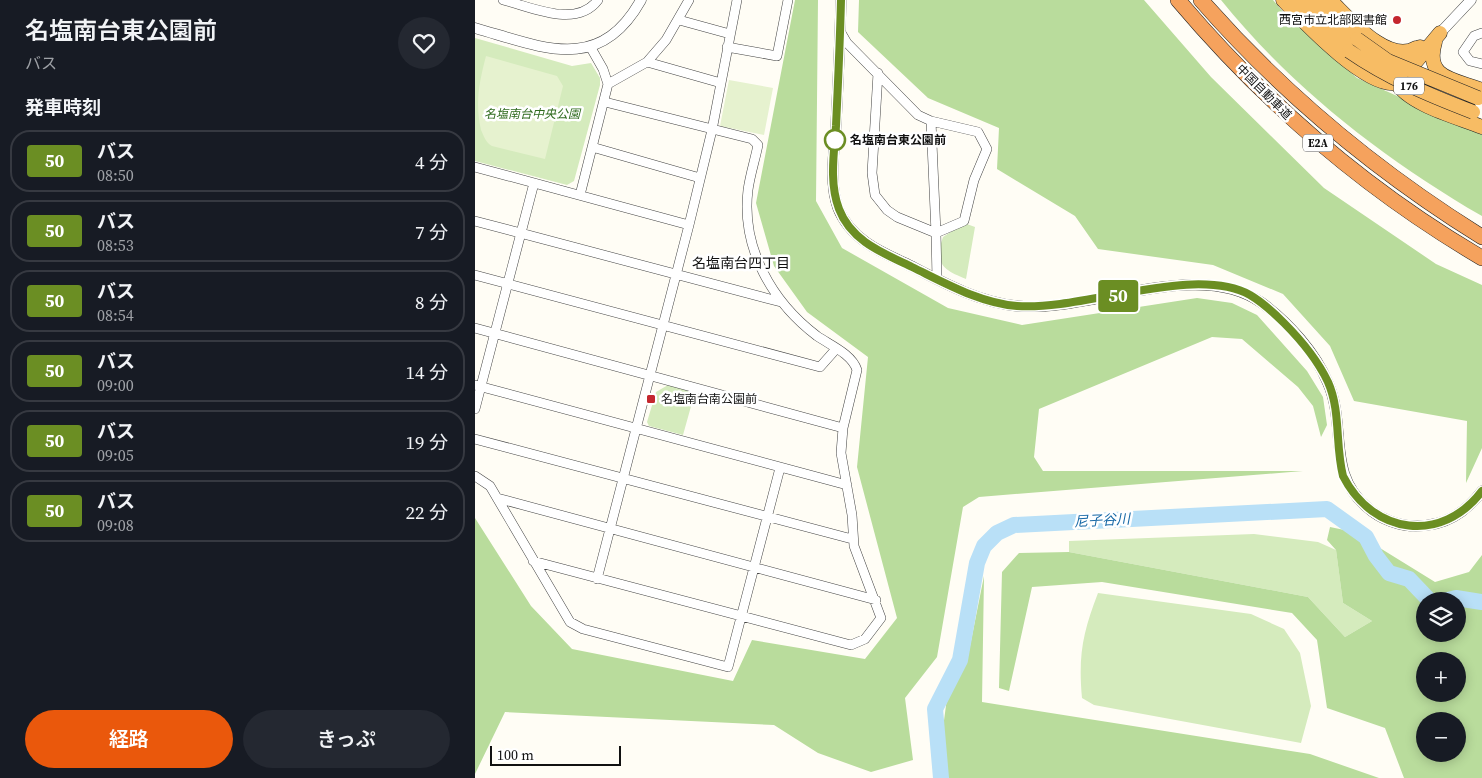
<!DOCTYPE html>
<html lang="ja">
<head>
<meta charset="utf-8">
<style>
  body { margin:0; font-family:"Source Serif 4","Noto Sans JP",serif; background:#242831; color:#f1f3f6; height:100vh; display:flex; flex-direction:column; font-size:19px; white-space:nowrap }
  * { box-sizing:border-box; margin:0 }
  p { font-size:16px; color:#9ea1a6 }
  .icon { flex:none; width:28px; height:28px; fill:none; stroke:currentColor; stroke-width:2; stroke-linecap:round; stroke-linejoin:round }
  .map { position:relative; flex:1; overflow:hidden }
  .details { display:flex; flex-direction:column; background:#171b24; width:475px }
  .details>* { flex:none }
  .badge { padding:0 10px; border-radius:4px; font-size:18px; line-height:32px }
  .fabs { position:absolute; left:941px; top:592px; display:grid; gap:10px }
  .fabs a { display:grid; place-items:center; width:50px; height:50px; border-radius:50%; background:#171b24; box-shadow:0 2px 12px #0003; font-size:25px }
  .scale { position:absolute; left:15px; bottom:12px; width:131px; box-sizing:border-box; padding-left:5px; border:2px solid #111; border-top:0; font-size:14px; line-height:18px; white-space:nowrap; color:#111; -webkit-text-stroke:4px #fff; paint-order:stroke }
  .map>.badge { position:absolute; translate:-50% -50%; box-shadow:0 0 0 2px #fff }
  h2 { padding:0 25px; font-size:19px; line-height:45px }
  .round { display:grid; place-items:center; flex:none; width:52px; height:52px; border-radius:26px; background:#242831 }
  .overview { display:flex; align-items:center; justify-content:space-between; height:85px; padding:0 25px }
  h1 { font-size:24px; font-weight:600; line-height:38px }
  .primary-button { display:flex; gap:10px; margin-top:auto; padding:10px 25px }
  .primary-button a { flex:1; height:58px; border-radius:30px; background:#ea580c; color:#fff; font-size:20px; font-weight:600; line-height:58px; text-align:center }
  .primary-button a+a { background:#242831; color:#f1f3f6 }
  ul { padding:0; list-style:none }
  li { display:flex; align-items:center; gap:15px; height:62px; margin:0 10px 8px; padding:0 15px; border:2px solid #363941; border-radius:20px }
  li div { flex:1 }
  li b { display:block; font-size:19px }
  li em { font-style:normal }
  li .badge { min-width:55px; font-weight:700; text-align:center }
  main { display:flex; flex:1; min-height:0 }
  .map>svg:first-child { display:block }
  .green { fill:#d5ebbd }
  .forest { fill:#b9dc9c; fill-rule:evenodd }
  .pitch { fill:#e6f2cf }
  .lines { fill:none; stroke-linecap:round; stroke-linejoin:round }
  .river { stroke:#b9e0f7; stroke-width:16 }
  .minor-casing { stroke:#444; stroke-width:10 }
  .tertiary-casing { stroke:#444; stroke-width:11 }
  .trunk-casing { stroke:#222; stroke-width:15 }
  .motorway-casing { stroke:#222; stroke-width:16 }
  .minor { stroke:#fff; stroke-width:9 }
  .tertiary { stroke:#fff; stroke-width:10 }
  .trunk { stroke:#f7bc64; stroke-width:14 }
  .motorway { stroke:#f5a25d; stroke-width:15 }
  .trunk-bridge-casing { stroke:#222; stroke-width:15; stroke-linecap:butt }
  .trunk-bridge { stroke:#f7bc64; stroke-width:14 }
  .line-casing { stroke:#fff; stroke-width:11 }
  .line { stroke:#6b8e23; stroke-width:8 }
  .poi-dot { fill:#c4262e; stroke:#fff; stroke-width:2 }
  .stop-dot { fill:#fff; stroke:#6b8e23; stroke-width:2.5 }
  .labels { text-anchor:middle; stroke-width:5; stroke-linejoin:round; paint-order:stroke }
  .shield { fill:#fff; stroke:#585858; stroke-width:1 }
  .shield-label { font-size:11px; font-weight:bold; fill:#111 }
  .poi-label { font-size:12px; fill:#111; stroke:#fff; text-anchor:end }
  .street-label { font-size:12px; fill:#111; stroke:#fff }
  .park-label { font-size:12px; font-style:italic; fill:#2f6b1f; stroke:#fff }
  .stop-label { font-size:12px; font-weight:bold; fill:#111; stroke:#fff; text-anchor:start }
  .neighbourhood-label { font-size:14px; fill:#111; stroke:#fff }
  .water-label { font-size:14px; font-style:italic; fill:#1768a6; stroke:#fff }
</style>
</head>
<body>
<main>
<section class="details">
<div class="overview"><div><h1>名塩南台東公園前</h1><p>バス</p></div><a class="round"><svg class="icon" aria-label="heart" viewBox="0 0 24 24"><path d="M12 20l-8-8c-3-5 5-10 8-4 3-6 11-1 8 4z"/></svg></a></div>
<h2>発車時刻</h2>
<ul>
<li><span class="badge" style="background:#6b8e23;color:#fff">50</span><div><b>バス</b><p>08:50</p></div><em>4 分</em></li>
<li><span class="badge" style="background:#6b8e23;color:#fff">50</span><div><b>バス</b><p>08:53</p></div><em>7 分</em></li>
<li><span class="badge" style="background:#6b8e23;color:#fff">50</span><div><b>バス</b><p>08:54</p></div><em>8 分</em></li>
<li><span class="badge" style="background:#6b8e23;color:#fff">50</span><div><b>バス</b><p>09:00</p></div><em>14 分</em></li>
<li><span class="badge" style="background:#6b8e23;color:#fff">50</span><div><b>バス</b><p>09:05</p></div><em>19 分</em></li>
<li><span class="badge" style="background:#6b8e23;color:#fff">50</span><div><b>バス</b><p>09:08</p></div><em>22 分</em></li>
</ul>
<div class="primary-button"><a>経路</a><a>きっぷ</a></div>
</section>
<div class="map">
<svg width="1007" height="778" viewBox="0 0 1007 778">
  <rect width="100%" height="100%" fill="#fffdf5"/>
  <path class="green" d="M0,38l97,28 19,-3 9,15v7l-26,96 -7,4 -92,-24z
    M489,223l11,4 -9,52c-22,-9 -33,-15 -23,-42z
    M193,385l27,7 -12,43 -34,-9 -2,-4 9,-30z
    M779,534l64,8 18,8 7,53 29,18 -27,16 -37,-40 -239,-45v-11z
    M623,593l153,21 33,15 16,24 11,53 -10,37 -207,-38 -12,-7c-4,-43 1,-66 16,-105z"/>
  <path class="forest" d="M320,0h23l-2,201 26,47 106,60 74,17 175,-27 35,5 25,12 50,56 16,26 4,28 -6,12 -8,-31 -15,-19 -56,-48 -30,-2 -173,72 -5,48 9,14h260l-324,26 -16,10 -26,150 -32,41 8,62 -42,12 -53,-19 -44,-28 -269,-13 -30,62v-256l56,88 41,43 161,32 19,-41 113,19 32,-41 -40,-151 11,-110 -61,-45 -33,-46 -18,-63z
    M384,0h285l67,77 113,111 112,76 46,21v163l-16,35 1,-62 -113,-20 -24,-55 -47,-52 -70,-29 -115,-16 -23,-33 -78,-47 2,-41 -71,-30 -70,-66z
    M746,0h52l11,13 73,65 125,56v82c-98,-57 -190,-128 -261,-216z
    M855,527l24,5 81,50 34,-10 13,-17v223h-78l-19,-50 -58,-20 -10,-68 -25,-27 -190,-31 -70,5 -23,104 -10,-3 3,-116 17,-19 50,-1 239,45 37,40 27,-16 -29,-18 -7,-53 -9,-10zM950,601h32v33h-32zM950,661h32v33h-32zM950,721h32v33h-32z
    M509,576l-2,126 328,52 69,24h-431l-5,-50 4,-30 21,-42z"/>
  <path class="pitch" d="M11,56l71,20 6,10 -18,73 -53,-13c-7,-4 -8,-10 -11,-16 -6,-27 -2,-47 5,-74z
    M254,80l44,8 -9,47 -44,-9z"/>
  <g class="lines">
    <path class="river" d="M969,601l12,-3 26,4
      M466,778l-6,-69 25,-49 17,-97 7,-17 13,-13 17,-8 313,-16 39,28 10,19 13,17 20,6 21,22"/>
    <g class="minor-casing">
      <path id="minor" d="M28,0c29,7 73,29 95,0
        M204,20l51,14
        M365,31l7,12 71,72 13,6 47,11 9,17 -13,31 -10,41 -28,12 1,46
        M1007,33l-8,3 -11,16 7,9 12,3
        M252,47l50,9 11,-56
        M172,62l74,21
        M403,73l-6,100 3,22 12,15 10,7 39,16 -5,-112
        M133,84l39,-22 19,-22 23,-40
        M117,147l108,31
        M0,167l214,58
        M105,195l28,-111 -5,-15 -12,-21
        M0,221l306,81
        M0,275l345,92 16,-18
        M0,328l368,100
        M0,385l372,100
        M0,409l59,-226
        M0,439l377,100
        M0,476l15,10 80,136 13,7 145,38 52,-199
        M22,498l379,102
        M58,561l318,84 14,-6 16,-21 -27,-72 -2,-31 -11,-62 2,-25 14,-58c-5,-16 -27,-25 -40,-34 -45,-34 -76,-88 -69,-146 2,-15 7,-30 10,-45l-6,-6 -147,-37
        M122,579l92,-354 23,-95 25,-130"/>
    </g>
    <g class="tertiary-casing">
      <path id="tertiary" d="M366,0c-1,42 -3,84 -5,125 -2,27 -7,58 2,83 12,30 40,43 67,55 35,18 72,39 112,43 74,7 181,-49 245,-3 27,20 53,49 66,80 19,43 -2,91 40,125 12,11 31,18 48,18 29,0 49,-13 66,-35
        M0,28c67,19 124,47 166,-28
        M965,33l31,-33"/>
    </g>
    <g class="trunk-casing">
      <path id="trunk" d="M808,0c18,19 88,94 116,82l41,-49
        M823,0l51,51
        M839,0l43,39
        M855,0c19,18 58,65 86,48
        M960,42c-11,37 19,37 47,48
        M945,47l-22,21 -3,13c14,24 62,36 87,46"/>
    </g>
    <g class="motorway-casing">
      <path id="motorway" d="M703,0c87,103 188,190 304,258
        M726,0c82,94 175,171 281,237"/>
    </g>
    <use href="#minor" class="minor"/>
    <use href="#tertiary" class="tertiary"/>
    <use href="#trunk" class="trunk"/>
    <use href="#motorway" class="motorway"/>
    <g class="trunk-bridge-casing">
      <path id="trunk-bridge" d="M882,39l31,22 90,37
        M874,51c39,27 80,44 124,61"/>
    </g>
    <use href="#trunk-bridge" class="trunk-bridge"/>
  </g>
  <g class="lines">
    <g class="line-casing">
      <path id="line" d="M366,0c-1,42 -3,84 -5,126 -2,27 -7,57 3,83 12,32 44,44 73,58 33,16 68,36 105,39 66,5 177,-42 233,-11 12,7 24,18 34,28 17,17 33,36 44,59 13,29 7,63 15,94 30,59 99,68 139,15"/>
    </g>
    <use href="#line" class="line"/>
  </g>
  <g class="poi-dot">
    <circle cx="922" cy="20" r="5"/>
    <rect x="171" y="394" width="10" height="10" rx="2.5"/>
  </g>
  <circle class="stop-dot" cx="360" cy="140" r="10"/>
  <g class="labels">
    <g class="shield">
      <rect x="919" y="77.5" width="30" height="17" rx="4"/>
      <rect x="828" y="134.5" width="30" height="17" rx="4"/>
    </g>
    <g class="shield-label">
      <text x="934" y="90">176</text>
      <text x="843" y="147">E2A</text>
    </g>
    <g class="poi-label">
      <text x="912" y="24">西宮市立北部図書館</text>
      <text x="186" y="403" text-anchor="start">名塩南台南公園前</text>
    </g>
    <g class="street-label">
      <text transform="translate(789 92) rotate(45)" y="4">中国自動車道</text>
    </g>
    <g class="park-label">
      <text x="57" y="118">名塩南台中央公園</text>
    </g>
    <g class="stop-label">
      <text x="375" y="144">名塩南台東公園前</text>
    </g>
    <g class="neighbourhood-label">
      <text x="266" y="268">名塩南台四丁目</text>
    </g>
    <g class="water-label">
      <text transform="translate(627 520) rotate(-3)" y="5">尼子谷川</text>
    </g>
  </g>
</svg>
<div class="fabs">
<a><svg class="icon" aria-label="layers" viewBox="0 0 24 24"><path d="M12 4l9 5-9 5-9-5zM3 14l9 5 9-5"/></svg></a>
<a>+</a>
<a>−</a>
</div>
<div class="scale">100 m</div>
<b class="badge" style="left:643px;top:296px;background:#6b8e23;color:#fff">50</b>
</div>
</main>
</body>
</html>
